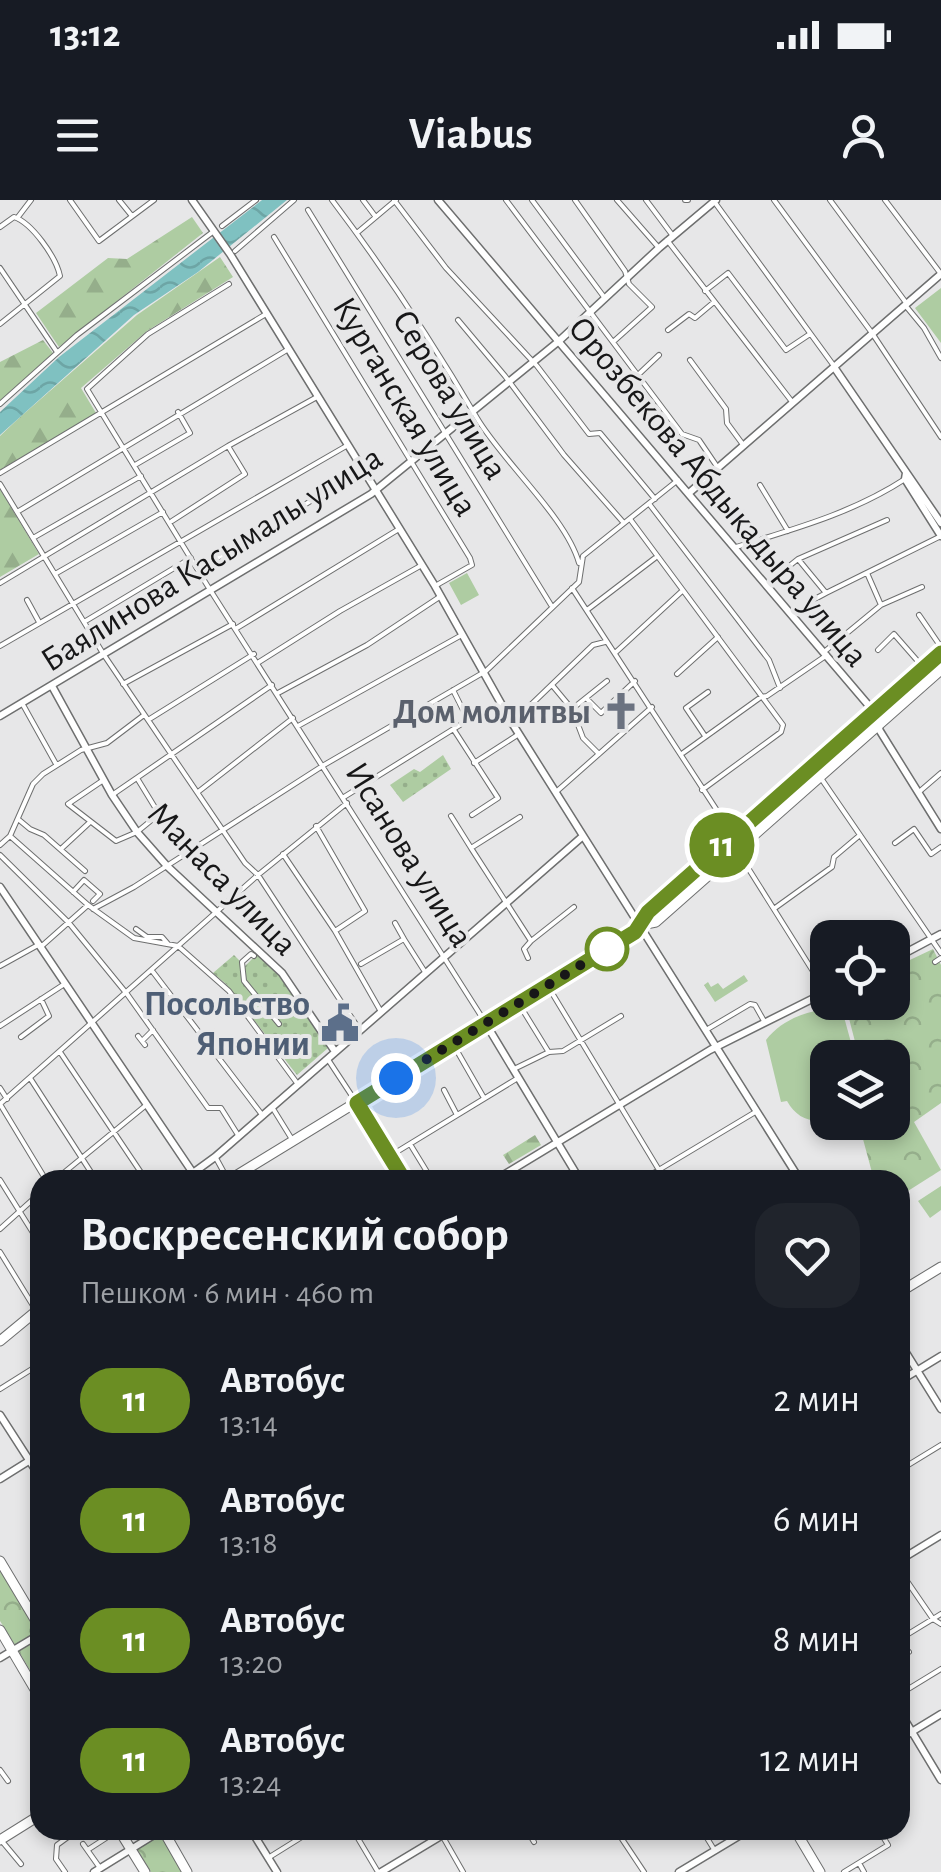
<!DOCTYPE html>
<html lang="ru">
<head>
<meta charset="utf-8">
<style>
  body { margin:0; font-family:"Alegreya Sans",sans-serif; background:#20242c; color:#f1f3f6; height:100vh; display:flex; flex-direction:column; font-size:38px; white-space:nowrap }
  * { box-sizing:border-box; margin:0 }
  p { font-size:32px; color:#9ea1a6 }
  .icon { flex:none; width:55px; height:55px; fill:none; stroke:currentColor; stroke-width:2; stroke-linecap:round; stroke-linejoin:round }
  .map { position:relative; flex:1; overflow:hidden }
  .details { position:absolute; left:30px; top:970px; width:880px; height:670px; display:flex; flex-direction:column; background:#171b24; border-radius:30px; box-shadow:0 5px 15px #0003 }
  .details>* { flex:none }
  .badge { padding:0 20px; border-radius:32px; font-size:35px; line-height:65px }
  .tools { position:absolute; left:810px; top:720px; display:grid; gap:20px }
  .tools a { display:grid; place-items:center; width:100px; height:100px; border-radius:20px; background:#171b24; box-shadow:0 5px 15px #0003; font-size:50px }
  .you { position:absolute; width:50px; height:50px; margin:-25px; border:8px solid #fff; border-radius:50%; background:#1a73e8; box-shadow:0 0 0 15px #1a73e833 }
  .map>.badge { position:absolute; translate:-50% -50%; box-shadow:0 0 0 5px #fff }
  .round { display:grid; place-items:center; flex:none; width:105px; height:105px; border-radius:30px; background:#20242c }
  .head { display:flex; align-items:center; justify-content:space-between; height:170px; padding:0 50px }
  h1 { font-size:48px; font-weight:600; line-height:75px }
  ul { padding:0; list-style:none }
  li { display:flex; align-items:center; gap:30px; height:120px; padding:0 50px }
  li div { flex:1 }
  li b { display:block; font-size:38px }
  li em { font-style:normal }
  li .badge { min-width:110px; font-weight:700; text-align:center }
  .status { display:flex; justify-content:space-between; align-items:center; height:70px; padding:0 50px; background:#171b24; direction:ltr }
  .status svg { height:28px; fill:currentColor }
  header { display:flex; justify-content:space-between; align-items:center; height:130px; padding:0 50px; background:#171b24; font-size:45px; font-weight:600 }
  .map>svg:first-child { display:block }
  .grass { fill:#aecca2 }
  .forest { fill:url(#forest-firs) }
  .park { fill:url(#park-crowns) }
  .garden { fill:url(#garden-dots) }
  .water { fill:url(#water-waves) }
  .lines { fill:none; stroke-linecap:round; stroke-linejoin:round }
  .street-casing { stroke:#6e6f6f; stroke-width:6 }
  .secondary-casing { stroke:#6e6f6f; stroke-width:9 }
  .primary-casing { stroke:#6e6f6f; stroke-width:11 }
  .street { stroke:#fff; stroke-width:4 }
  .secondary { stroke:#fff; stroke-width:6 }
  .primary { stroke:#fff; stroke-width:9 }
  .line-casing { stroke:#fff; stroke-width:22 }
  .line { stroke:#6b8e23; stroke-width:15 }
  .walk { stroke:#171718; stroke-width:10; stroke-dasharray:0 18 }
  .stop-dot { fill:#fff; stroke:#6b8e23; stroke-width:5 }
  .labels { text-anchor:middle; stroke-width:8; stroke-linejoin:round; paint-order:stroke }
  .street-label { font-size:35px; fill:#171718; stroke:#e7e7e8 }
  .worship-label { font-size:35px; font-weight:bold; fill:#5b616d; stroke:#e7e7e8; text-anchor:end }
  .service-label { font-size:35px; font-weight:bold; fill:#4e5e75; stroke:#e7e7e8; text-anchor:end }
</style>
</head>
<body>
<div class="status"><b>13:12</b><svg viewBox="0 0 49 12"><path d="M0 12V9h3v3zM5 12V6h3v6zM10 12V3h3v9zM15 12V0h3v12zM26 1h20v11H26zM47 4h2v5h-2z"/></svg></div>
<header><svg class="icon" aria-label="menu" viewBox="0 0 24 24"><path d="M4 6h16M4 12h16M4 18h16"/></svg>Viabus<svg class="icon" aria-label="person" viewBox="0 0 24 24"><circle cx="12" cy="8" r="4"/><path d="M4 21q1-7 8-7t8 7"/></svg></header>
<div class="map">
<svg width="941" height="1672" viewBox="0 0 941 1672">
  <defs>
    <pattern id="forest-firs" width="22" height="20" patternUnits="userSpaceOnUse" patternTransform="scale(2.5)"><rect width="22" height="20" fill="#aecca2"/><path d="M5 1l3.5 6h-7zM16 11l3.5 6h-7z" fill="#95ae8b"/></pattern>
    <pattern id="park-crowns" width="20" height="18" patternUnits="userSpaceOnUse" patternTransform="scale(2.5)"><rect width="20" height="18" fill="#aecca2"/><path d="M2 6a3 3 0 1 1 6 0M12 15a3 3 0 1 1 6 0" fill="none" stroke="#95ae8b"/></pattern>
    <pattern id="garden-dots" width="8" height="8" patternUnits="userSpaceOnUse" patternTransform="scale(2.5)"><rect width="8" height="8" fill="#aecca2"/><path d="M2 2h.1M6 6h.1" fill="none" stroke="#95ae8b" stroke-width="1.8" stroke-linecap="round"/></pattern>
    <pattern id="water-waves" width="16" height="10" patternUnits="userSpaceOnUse" patternTransform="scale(2.5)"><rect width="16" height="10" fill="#7fc1c1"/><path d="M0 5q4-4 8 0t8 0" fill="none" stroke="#6da5a5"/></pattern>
  </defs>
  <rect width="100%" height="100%" fill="#e7e7e8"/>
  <path class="grass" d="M941,88v55l-26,-35z
    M467,373l12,22 -18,10 -12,-22z
    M821,810l23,7 11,40 -27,1 -1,62c-18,3 -31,-3 -40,-19l-6,1 -15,-62c13,-17 34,-27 55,-30z"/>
  <path class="forest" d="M192,17l11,16 -144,114 -23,-34 72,-55 19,1z
    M220,57l13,20 -86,54 -66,57 15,25 -96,57v-34l19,-18 118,-103z
    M43,140l10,13 -53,48v-39z
    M0,289l39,65 -39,23z
    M810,572l5,6 -161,141 -5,-6z
    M744,775l4,6 -33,21 -11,-17 4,-3 3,5 7,-4 5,6z
    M535,935l6,10 -32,19 -6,-9z
    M941,986v24l-11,8 -12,-17z"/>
  <path class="park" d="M933,749l8,16v138l-27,19 27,48 -41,26v-16h-26l-14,-52 -5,-5 37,-1v-64l-33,-1 -14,-54 47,-1 1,-34z
    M0,1364l40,66 -25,15 -15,-24z
    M40,1437v50l-22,-37z
    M162,1634l23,38h-34l-14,-23z"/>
  <path class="garden" d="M443,555l8,14 -48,33 -13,-17 24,-16 6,3z
    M258,753l24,24 46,71 -31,27 -71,-91 -13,-11 21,-18 11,11z"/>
  <path class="water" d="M262,0h25l-89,72 -64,43 -134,120v-23l59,-55z"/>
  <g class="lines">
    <g class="street-casing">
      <path id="street" d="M70,0l29,41 55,-41
        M119,0l13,16
        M332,0c53,70 101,143 145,218 26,44 89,99 102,145
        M363,0l12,16
        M394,0l52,68 91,98 52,68 11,-1 55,66
        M506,0l176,234 17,6 19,28
        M532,0l72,97
        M575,0l50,71 4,13 23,23 -39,35
        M617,0l42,48
        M646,0l27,36
        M685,0h3
        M774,0l98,133 69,104
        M830,0l77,104
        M885,0l56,74
        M716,4l118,162
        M308,10l243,395
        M18,17l13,-17
        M222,26l34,-26
        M0,27l14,-10c18,6 42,40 46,59l-60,48
        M358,32l38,-32
        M274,37l196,321 2,7 -37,21
        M667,40l126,163
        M235,51l59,-51
        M0,68l57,84
        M229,84l-81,50 -61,55 120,196 278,437
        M705,91l23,-18 58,77 24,-16
        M905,105l19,23 17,30
        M458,120l47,56 59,79 59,67
        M668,130l21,-16 6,4 19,-16
        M690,160l36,49 1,14 17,23
        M640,173l19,-18
        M0,204l77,-69 137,-104
        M135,265l55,-32 -12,-21
        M0,273l266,-159
        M0,284l104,171 141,208 13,12 101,154
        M760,285l28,46
        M650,305l119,155 11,28
        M17,312l270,-162
        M630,319l153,206 -2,7 -79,58
        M172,321l73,-47 -17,-28
        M33,338l108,-62
        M736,347c58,-18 117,-34 169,-68
        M798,359l28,34 115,-57
        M198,370l165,-101
        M867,373l14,32
        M55,374l108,-62
        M0,383l228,-137 89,-49
        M768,383l30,-24 89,-39
        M572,388l161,247
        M27,400l12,22
        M813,400l13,-7
        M587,410l68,-52
        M919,415l22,32
        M84,422l107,-64
        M237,428l162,-99
        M0,446l348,-201
        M878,450l16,-16 28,32
        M824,452l57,-47 41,-18
        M615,453l66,-61
        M259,462l81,-51 82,-46
        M677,474l41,-37
        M123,484l110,-60
        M552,485l20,24
        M278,493l89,-48 74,-49
        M587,499l14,14 34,-32
        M22,503l34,61
        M148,520l106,-66
        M512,523l81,-78 12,-3
        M298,526l162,-90
        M454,530l44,68 -26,17
        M705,536l-19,-28 22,-16
        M683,553l78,-56 6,-1 60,-41
        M599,554l-16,-16 -11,-29 35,-28
        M474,563l45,-29
        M814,568l127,185
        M102,581l-34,23 48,37 21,-9 22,-18 -22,-36
        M198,592l95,-74
        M556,592l96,-85
        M919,592l22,-19
        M112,595l160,-110
        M344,597l124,-77 -15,-30
        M451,616l20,32
        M520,617l-49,31 60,93 43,-34
        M18,619l12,10 14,6 41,36
        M316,626l49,85 -30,20
        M10,636l23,-52 10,-10 38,-24 26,-7 37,-28
        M895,643l19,-14 17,25 10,-7
        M0,645l10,-9 78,69 46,33 44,8 51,45 68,92
        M61,649l28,-26
        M738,652l88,140
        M283,654l52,77 45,79
        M0,655l69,68 58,71 81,114h13l17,27
        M73,692l11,-12 16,14 -7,7
        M775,708l57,-41 2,-10 26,-22
        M93,709l41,-22 190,-122 162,-94 93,-89 4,-26 95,-76
        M395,723l9,16
        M136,729l11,8h15l6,7
        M254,756l-3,-2 -9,8 2,19 35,43
        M528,758l-4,-9 7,-8
        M935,762l6,-4
        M361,764l43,-25 21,33
        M0,766l38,-21h5l45,-40
        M153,772l110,144
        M549,788l116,192
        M519,804l29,47
        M0,826l63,-41
        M706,830l44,-26 5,1 9,16
        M138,836l7,9
        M21,837l28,-21 -8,-17
        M142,841l11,-11
        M453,844l31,54
        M60,852l86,128
        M329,861l25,38
        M514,869l35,-17 14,-1 58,-35
        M30,878l66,102
        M0,888l7,11
        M444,890l13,25
        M272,907l21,34
        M410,944l22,36
        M390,956l128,-78
        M216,958l12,22
        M0,980l40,64
        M46,980l-46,-76 258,-229 89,-72
        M55,980l90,-74
        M642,980l115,-69
        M0,1029l40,-36
        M0,1052l40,65
        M0,1189l40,-25
        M900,1270l41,-25
        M900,1371l33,48 8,5
        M900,1439l41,-25
        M900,1457l9,-5
        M900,1494l41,-25
        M0,1570l8,11
        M353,1630l25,42
        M439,1630l24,42
        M527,1630l7,12
        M616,1630l28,42
        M702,1630l13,21
        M1,1640l20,24
        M83,1644l17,24
        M89,1649l17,-11
        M268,1658l45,-28
        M859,1663l5,9
        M65,1672l-9,-13 1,-14 11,-8
        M844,1672l44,-27 -9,-15"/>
    </g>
    <g class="secondary-casing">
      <path id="secondary" d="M192,0l38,54 205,332 77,137 288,457
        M438,0l432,507 10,24 61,98
        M834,167l107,156
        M906,273l-1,6 36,57
        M689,293l252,-219
        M52,486l60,109 25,37 30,34 115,107 52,77
        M0,516l371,-222 188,-153 100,-93 57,-48
        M0,687l193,286 22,-16 368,-321
        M892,760l49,-26
        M486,824l94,156
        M495,980l215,-130 118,-59
        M900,1143l41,66
        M900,1181l41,-25
        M0,1215l40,62
        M0,1279l40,-25
        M900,1360l41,-25
        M0,1458l40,-24
        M900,1512l41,68
        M900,1539l41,-25
        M251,1630l26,42
        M94,1672l68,-42
        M381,1672l70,-42
        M679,1672l70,-42"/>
    </g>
    <g class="primary-casing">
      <path id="primary" d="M641,725l15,-3 285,-252
        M357,903l47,77
        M229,980l406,-248 15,-23 291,-256
        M900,1092l41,-25
        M0,1141l40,-33
        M0,1361l40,67
        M0,1430l40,68
        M119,1630l26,42
        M163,1630l24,42
        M795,1630l25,42
        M0,1640l40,-25"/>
    </g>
    <use href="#street" class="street"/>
    <use href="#secondary" class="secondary"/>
    <use href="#primary" class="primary"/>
  </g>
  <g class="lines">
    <g class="line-casing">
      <path id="line" d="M404,980l-47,-77 278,-171 13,-20 293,-259"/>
    </g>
    <use href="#line" class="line"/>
    <path class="walk" d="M396,878l211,-129"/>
  </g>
  <defs>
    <g id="church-bare" transform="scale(3)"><path d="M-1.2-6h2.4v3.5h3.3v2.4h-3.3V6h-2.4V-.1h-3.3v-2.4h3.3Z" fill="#6b7280" stroke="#e7e7e8" stroke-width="2.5" paint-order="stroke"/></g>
    <g id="civic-bare" transform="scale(3)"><path d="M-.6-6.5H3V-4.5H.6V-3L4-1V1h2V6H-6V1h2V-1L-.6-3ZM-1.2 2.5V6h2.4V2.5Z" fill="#5c6f8a" stroke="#e7e7e8" stroke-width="2.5" paint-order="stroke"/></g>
  </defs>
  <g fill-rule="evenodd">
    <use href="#church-bare" x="621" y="511"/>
    <use href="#civic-bare" x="340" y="823"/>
  </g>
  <circle class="stop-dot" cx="607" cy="749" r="20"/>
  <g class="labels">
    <g class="street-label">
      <text transform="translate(451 194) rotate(59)" y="12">Серова улица</text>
      <text transform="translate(406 206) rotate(59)" y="12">Курганская улица</text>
      <text transform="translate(719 291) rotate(50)" y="12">Орозбекова Абдыкадыра улица</text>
      <text transform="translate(211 358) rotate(-32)" y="12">Баялинова Касымалы улица</text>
      <text transform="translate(410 654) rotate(58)" y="12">Исанова улица</text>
      <text transform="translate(223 678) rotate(46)" y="12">Манаса улица</text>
    </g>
    <g class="worship-label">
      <text x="591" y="523">Дом молитвы</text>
    </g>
    <g class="service-label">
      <text x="310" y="815">Посольство<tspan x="310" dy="40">Японии</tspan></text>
    </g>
  </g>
</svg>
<div class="tools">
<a><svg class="icon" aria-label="locate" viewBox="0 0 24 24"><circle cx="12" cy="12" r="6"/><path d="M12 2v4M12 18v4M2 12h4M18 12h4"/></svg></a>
<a><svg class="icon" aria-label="layers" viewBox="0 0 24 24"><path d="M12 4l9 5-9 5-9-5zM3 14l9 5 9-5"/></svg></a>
</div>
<div class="you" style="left:396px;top:878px"></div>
<b class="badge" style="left:722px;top:645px;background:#6b8e23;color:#fff">11</b>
<section class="details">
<div class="head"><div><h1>Воскресенский собор</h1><p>Пешком · 6 мин · 460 m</p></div><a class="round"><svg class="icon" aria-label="heart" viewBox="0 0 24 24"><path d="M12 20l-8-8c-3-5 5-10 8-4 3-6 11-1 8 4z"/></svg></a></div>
<ul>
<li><span class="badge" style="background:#6b8e23;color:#fff">11</span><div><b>Автобус</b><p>13:14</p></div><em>2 мин</em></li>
<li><span class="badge" style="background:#6b8e23;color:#fff">11</span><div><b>Автобус</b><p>13:18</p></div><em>6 мин</em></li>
<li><span class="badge" style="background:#6b8e23;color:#fff">11</span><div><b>Автобус</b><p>13:20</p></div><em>8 мин</em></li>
<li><span class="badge" style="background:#6b8e23;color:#fff">11</span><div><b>Автобус</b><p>13:24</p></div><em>12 мин</em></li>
</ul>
</section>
</div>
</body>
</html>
